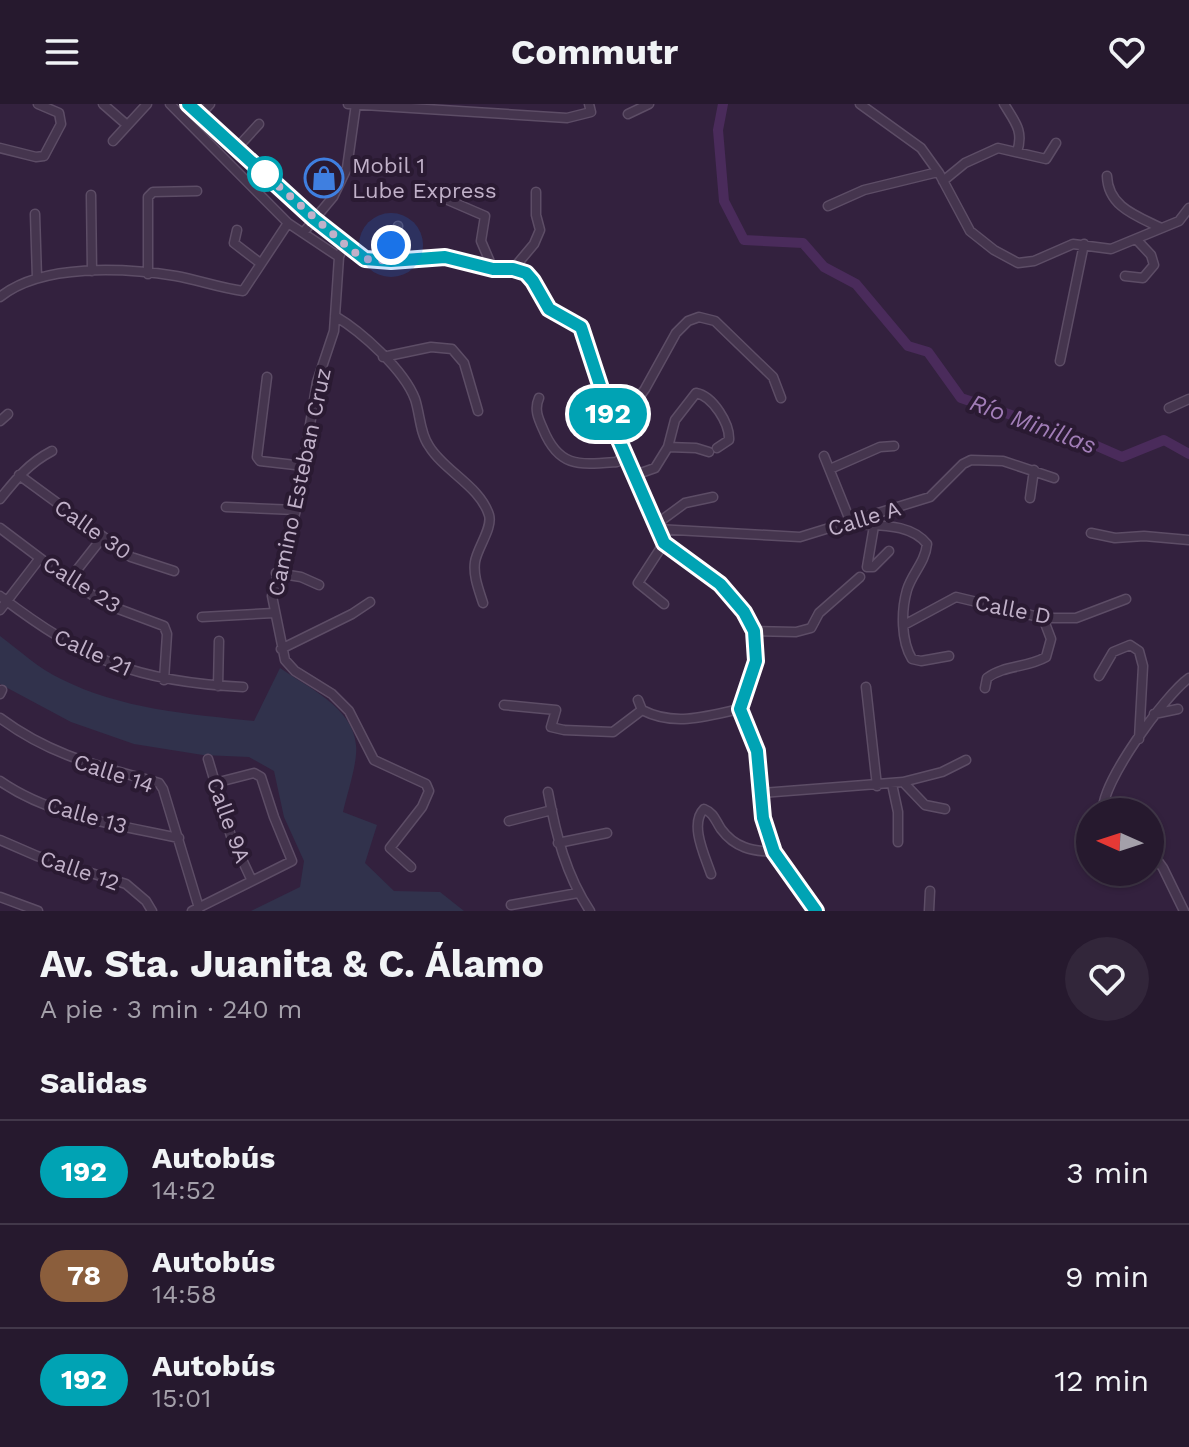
<!DOCTYPE html>
<html lang="es">
<head>
<meta charset="utf-8">
<style>
  body { margin:0; font-family:"Work Sans",sans-serif; background:#32263a; color:#f1f3f6; height:100vh; display:flex; flex-direction:column; font-size:30px; white-space:nowrap }
  * { box-sizing:border-box; margin:0 }
  p { font-size:26px; color:#a4a0aa }
  .icon { flex:none; width:44px; height:44px; fill:none; stroke:currentColor; stroke-width:2; stroke-linecap:round; stroke-linejoin:round }
  .map { position:relative; height:807px; overflow:hidden }
  .sheet { display:flex; flex-direction:column; background:#26192e; flex:1 }
  .sheet>* { flex:none }
  .badge { padding:0 16px; border-radius:26px; font-size:28px; line-height:52px }
  .needle { width:52px; rotate:273deg }
  .tools { position:absolute; left:1076px; top:694px; display:grid; gap:16px }
  .tools a { display:grid; place-items:center; width:88px; height:88px; border-radius:50%; background:#26192e; box-shadow:0 2px 6px #0004,0 0 0 2px #42384a; font-size:40px }
  .you { position:absolute; width:40px; height:40px; margin:-20px; border:6px solid #fff; border-radius:50%; background:#1a73e8; box-shadow:0 0 0 12px #1a73e833 }
  .map>.badge { position:absolute; translate:-50% -50%; box-shadow:0 0 0 4px #fff }
  h2 { padding:0 40px; font-size:30px; line-height:72px }
  .round { display:grid; place-items:center; flex:none; width:84px; height:84px; border-radius:42px; background:#32263a }
  .head { display:flex; align-items:center; justify-content:space-between; height:136px; padding:0 40px }
  h1 { font-size:38px; font-weight:700; line-height:60px }
  ul { padding:0; list-style:none }
  li { display:flex; align-items:center; gap:24px; height:104px; padding:0 40px; border-top:2px solid #42384a }
  li div { flex:1 }
  li b { display:block; font-size:30px }
  li em { font-style:normal }
  li .badge { min-width:88px; font-weight:700; text-align:center }
  header { display:flex; justify-content:space-between; align-items:center; height:104px; padding:0 40px; background:#26192e; font-size:36px; font-weight:700 }
  .map>svg:first-child { display:block }
  .green { fill:#31324c }
  .lines { fill:none; stroke-linecap:round; stroke-linejoin:round }
  .river { stroke:#4a2b5b; stroke-width:10 }
  .minor-casing { stroke:#5d4d66; stroke-width:11 }
  .minor { stroke:#45354e; stroke-width:8 }
  .line-casing { stroke:#fff; stroke-width:18 }
  .line { stroke:#00a3b4; stroke-width:12 }
  .walk { stroke:#c1b1c9; stroke-width:8; stroke-dasharray:0 14.4 }
  .stop-dot { fill:#fff; stroke:#00a3b4; stroke-width:4 }
  .labels { text-anchor:middle; stroke-width:8; stroke-linejoin:round; paint-order:stroke }
  .poi-label { font-size:22px; fill:#c1b1c9; stroke:#2a1a32; text-anchor:start }
  .street-label { font-size:22px; fill:#c1b1c9; stroke:#2a1a32 }
  .water-label { font-size:24px; font-style:italic; fill:#a27eb8; stroke:#2a1a32 }
</style>
</head>
<body>
<header><svg class="icon" aria-label="menu" viewBox="0 0 24 24"><path d="M4 6h16M4 12h16M4 18h16"/></svg>Commutr<svg class="icon" aria-label="heart" viewBox="0 0 24 24"><path d="M12 20l-8-8c-3-5 5-10 8-4 3-6 11-1 8 4z"/></svg></header>
<div class="map">
<svg width="1189" height="807" viewBox="0 0 1189 807">
  <rect width="100%" height="100%" fill="#33213e"/>
  <path class="green" d="M0,532c19,14 39,33 61,43 60,30 126,35 193,42l26,-53c27,19 73,39 76,77 2,17 -9,49 -13,67l34,13 -12,38 29,28 46,1 24,19h-213l49,-24 4,-26 -20,-44 -10,-46 -25,-14 -46,-2 -69,-11 -63,-22 -71,-38z"/>
  <g class="lines">
    <path class="river" d="M723,0l-5,26 6,71 20,39 59,3 21,24 32,17 52,62 20,6 33,46 113,38 48,21 42,-17 25,14"/>
    <g class="minor-casing">
      <path id="minor" d="M103,0l24,21
        M170,0l118,119 51,34
        M188,0l126,115 51,40 26,2 54,-4 48,12h20l13,4 7,8 16,28 32,18 34,104 49,112 56,41 24,28 10,19 2,30 -16,48 17,42 6,67 11,34 42,59
        M348,0l219,14 24,-6 -2,-8
        M860,0l61,44 18,25 31,58 24,19 24,13 16,-2 39,-17 38,5 68,-28 10,-13
        M1004,0c11,18 20,27 13,48
        M628,10l21,-10
        M200,11l10,-11
        M113,37l34,-37
        M0,44l36,9 8,-1 17,-32 -2,-11 -21,-9
        M237,44l22,-24
        M1107,72c1,31 30,40 54,52
        M943,77l22,-18 33,-15 48,11 10,-16
        M91,91l1,76
        M448,96l37,16 -4,25 12,28
        M828,102l36,-16 74,-18
        M35,110l2,64
        M237,126l-3,13 26,20
        M303,129l30,-36 14,-29 9,-64
        M344,141l-5,12 -5,74 -17,51 -21,128 -24,86 13,64 10,11 37,23 17,17 25,49 52,24 3,7 -7,16 -32,41 21,19
        M391,157v-16l7,-19
        M513,165l21,-25 6,-14 -4,-15v-23
        M148,170v-77l5,-5 44,-1
        M1125,172l18,2 11,-13 -3,-10 -15,-16
        M0,193c42,-34 125,-29 176,-21 22,4 44,12 67,15l45,-68
        M335,212c27,16 69,54 80,83 5,15 5,35 14,47 15,25 51,40 60,69 4,13 -12,33 -14,47 -2,14 4,28 8,41
        M383,253l48,-10 21,2 12,14 14,48
        M1060,257l24,-117
        M267,273l-10,80 3,4 44,5
        M539,294c-5,11 -1,20 4,31 16,39 36,36 74,33l7,-8
        M1169,304l20,-9
        M0,317l8,-7
        M615,327l30,-42 31,-56 12,-12 11,-4 16,4 58,56 8,21
        M668,343l28,1 13,4
        M824,352l27,67
        M830,365l50,-22 14,-1
        M19,371l112,82 43,14
        M635,371l20,-7 13,-21 7,-27 21,-27c17,3 34,31 33,47l-12,8
        M1030,394l4,-28
        M0,395c16,-20 29,-36 52,-48
        M226,403l70,3
        M854,420c25,2 56,-1 73,20 -2,19 -15,29 -20,46 -6,21 -6,51 5,69l9,2 28,-5
        M655,421l30,-22 28,-6
        M874,422l-7,41h6l16,-16
        M0,424l69,52 39,25 56,21 3,8 -3,46
        M657,425l143,8 130,-40 33,-33 8,-4 32,1 51,17
        M1091,429l24,5 29,-2 45,4
        M664,439l-26,40 26,21
        M276,469l25,4 18,8
        M69,476l33,-42
        M0,492c84,64 137,86 243,91
        M0,506l40,-52
        M202,513l72,-4
        M904,521l52,-28 87,21h33l50,-19
        M754,527l42,1 15,-4 8,-15 41,-36
        M281,545l71,-35 18,-12
        M1099,572l14,-24 17,-7 9,6 4,15 -4,73
        M218,582l1,-45
        M866,583l11,99
        M985,584l2,-10c17,-13 40,-10 59,-21l5,-18 -8,-21
        M0,590l2,-4
        M638,596l4,10c33,17 64,6 98,-1
        M504,601l52,5 -5,17 13,3 49,2 29,-22
        M1154,610l24,-5
        M0,614c51,38 99,48 159,65l4,6 36,119
        M208,655l23,77 21,45
        M0,677c52,36 119,44 179,57
        M903,678l39,-10 24,-12
        M892,680l6,28v30
        M548,688c8,43 18,83 42,119
        M761,689l142,-11 22,23 20,4
        M1103,708c-3,-28 62,-117 86,-134
        M509,717l43,-11
        M0,736l37,16 89,28 20,17 6,10
        M558,739l49,-10
        M1150,746l13,18 21,43
        M711,770c-6,-18 -22,-50 -7,-65 10,4 11,11 17,20 14,19 31,22 53,23
        M0,793l38,14
        M511,801l67,-12
        M192,807l100,-50 -18,-44 -13,-40 -7,-4 -39,10
        M929,807l1,-20"/>
    </g>
    <use href="#minor" class="minor"/>
  </g>
  <g class="lines">
    <g class="line-casing">
      <path id="line" d="M188,0l126,115 51,40 26,2 54,-4 48,12h20l13,4 7,8 16,28 32,18 34,104 49,112 56,41 24,28 10,19 2,30 -16,48 17,42 6,67 11,34 42,59"/>
    </g>
    <use href="#line" class="line"/>
    <path class="walk" d="M265,70l-9,-8 95,84 14,9 26,2v-16"/>
  </g>
  <defs>
    <g id="shop-ring" transform="scale(2)"><circle r="9.5" fill="#2a1a32" stroke="#3f7fe0" stroke-width="1.5"/><path d="M-5-2.5h2.3a2.7 3.5 0 0 1 5.4 0H5L5.5 6h-11ZM-1.5-2.5h3a1.5 2.3 0 0 0-3 0Z" fill="#3f7fe0"/></g>
  </defs>
  <g fill-rule="evenodd">
    <use href="#shop-ring" x="324" y="74"/>
  </g>
  <circle class="stop-dot" cx="265" cy="70" r="16"/>
  <g class="labels">
    <g class="poi-label">
      <text x="352" y="69">Mobil 1<tspan x="352" dy="25">Lube Express</tspan></text>
    </g>
    <g class="street-label">
      <text transform="translate(299 378) rotate(-78)" y="8">Camino Esteban Cruz</text>
      <text transform="translate(864 414) rotate(-17)" y="8">Calle A</text>
      <text transform="translate(93 425) rotate(35)" y="8">Calle 30</text>
      <text transform="translate(82 480) rotate(32)" y="8">Calle 23</text>
      <text transform="translate(1013 505) rotate(11)" y="8">Calle D</text>
      <text transform="translate(93 548) rotate(25)" y="8">Calle 21</text>
      <text transform="translate(114 669) rotate(18)" y="8">Calle 14</text>
      <text transform="translate(87 711) rotate(16)" y="8">Calle 13</text>
      <text transform="translate(229 716) rotate(70)" y="8">Calle 9A</text>
      <text transform="translate(80 766) rotate(19)" y="8">Calle 12</text>
    </g>
    <g class="water-label">
      <text transform="translate(1033 320) rotate(20)" y="8">Río Minillas</text>
    </g>
  </g>
</svg>
<div class="tools">
<a><svg class="needle" viewBox="-14 -14 28 28"><path d="M0-13l5 13h-10z" fill="#e53935"/><path d="M0 13l5-13h-10z" fill="#a4a0aa"/></svg></a>
</div>
<div class="you" style="left:391px;top:141px"></div>
<b class="badge" style="left:608px;top:310px;background:#00a3b4;color:#fff">192</b>
</div>
<section class="sheet">
<div class="head"><div><h1>Av. Sta. Juanita &amp; C. Álamo</h1><p>A pie · 3 min · 240 m</p></div><a class="round"><svg class="icon" aria-label="heart" viewBox="0 0 24 24"><path d="M12 20l-8-8c-3-5 5-10 8-4 3-6 11-1 8 4z"/></svg></a></div>
<h2>Salidas</h2>
<ul>
<li><span class="badge" style="background:#00a3b4;color:#fff">192</span><div><b>Autobús</b><p>14:52</p></div><em>3 min</em></li>
<li><span class="badge" style="background:#8b5e3c;color:#fff">78</span><div><b>Autobús</b><p>14:58</p></div><em>9 min</em></li>
<li><span class="badge" style="background:#00a3b4;color:#fff">192</span><div><b>Autobús</b><p>15:01</p></div><em>12 min</em></li>
</ul>
</section>
</body>
</html>
